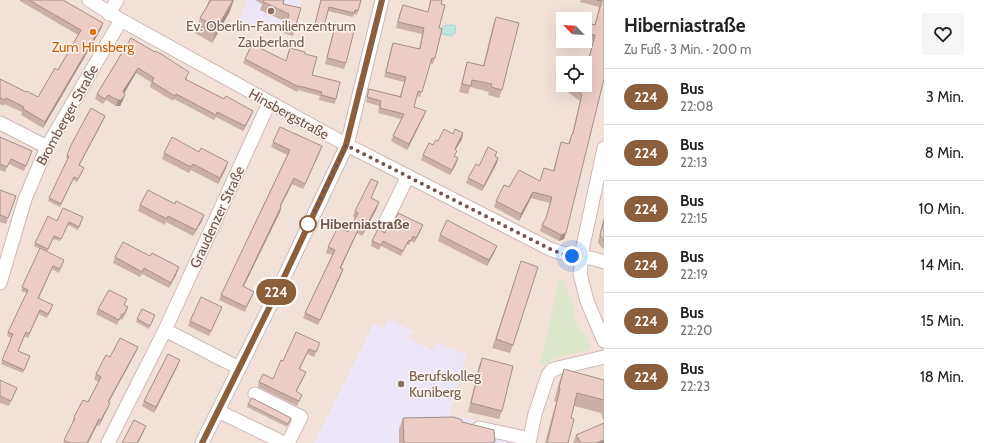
<!DOCTYPE html>
<html lang="de">
<head>
<meta charset="utf-8">
<style>
  body { margin:0; font-family:Cabin,sans-serif; background:#f6f6f6; color:#222; height:100vh; display:flex; flex-direction:column; font-size:15px; white-space:nowrap }
  * { box-sizing:border-box; margin:0 }
  p { font-size:13px; color:#767676 }
  .icon { flex:none; width:22px; height:22px; fill:none; stroke:currentColor; stroke-width:2; stroke-linecap:round; stroke-linejoin:round }
  .map { position:relative; flex:1; overflow:hidden }
  .panel { display:flex; flex-direction:column; background:#fff; width:380px }
  .panel>* { flex:none }
  .badge { padding:0 8px; border-radius:13px; font-size:14px; line-height:26px }
  .needle { width:26px; rotate:295deg }
  .tools { position:absolute; left:556px; top:12px; display:grid; gap:8px }
  .tools a { display:grid; place-items:center; width:36px; height:36px; border-radius:0px; background:#fff; box-shadow:0 4px 16px #0002; font-size:20px }
  .you { position:absolute; width:20px; height:20px; margin:-10px; border:3px solid #fff; border-radius:50%; background:#1a73e8; box-shadow:0 0 0 6px #1a73e833 }
  .map>.badge { position:absolute; translate:-50% -50%; box-shadow:0 0 0 2px #fff }
  .round { display:grid; place-items:center; flex:none; width:42px; height:42px; border-radius:0px; background:#f6f6f6 }
  .head { display:flex; align-items:center; justify-content:space-between; height:68px; padding:0 20px }
  h1 { font-size:19px; font-weight:700; line-height:30px }
  ul { padding:0; list-style:none }
  li { display:flex; align-items:center; gap:12px; height:56px; padding:0 20px; border-top:1px solid #e0e0e0 }
  li div { flex:1 }
  li b { display:block; font-size:15px }
  li em { font-style:normal }
  li .badge { min-width:44px; font-weight:700; text-align:center }
  main { display:flex; flex:1; min-height:0 }
  .map>svg:first-child { display:block }
  .residential { fill:#f1e1d9; fill-rule:evenodd }
  .education { fill:#ede6f7 }
  .green { fill:#dce7ca }
  .water { fill:#c0e2e0; stroke:#a8d3d0 }
  .lines { fill:none; stroke-linecap:round; stroke-linejoin:round }
  .minor-casing { stroke:#ceb9b4; stroke-width:15 }
  .minor { stroke:#fff; stroke-width:13 }
  .wall { fill:#ccafa9 }
  .shaded-wall { fill:#a68f8a }
  .building { fill:#edccc5; stroke:#a68f8a }
  .line-casing { stroke:#fff; stroke-width:9 }
  .line { stroke:#8b5e3c; stroke-width:6 }
  .walk { stroke:#725550; stroke-width:4; stroke-dasharray:0 7.2 }
  .education-dot { fill:#8d6e63; stroke:#fdf5f0; stroke-width:1.5 }
  .food-dot { fill:#e8710a; stroke:#fdf5f0; stroke-width:1.5 }
  .stop-dot { fill:#fff; stroke:#8b5e3c; stroke-width:2 }
  .labels { text-anchor:middle; stroke-width:3; stroke-linejoin:round; paint-order:stroke }
  .education-label { font-size:14px; fill:#785e54; stroke:#fdf5f0 }
  .food-label { font-size:14px; fill:#c56008; stroke:#fdf5f0 }
  .street-label { font-size:14px; fill:#725550; stroke:#fdf5f0 }
  .stop-label { font-size:14px; font-weight:bold; fill:#725550; stroke:#fdf5f0; text-anchor:start }
</style>
</head>
<body>
<main>
<div class="map">
<svg width="604" height="443" viewBox="0 0 604 443">
  <rect width="100%" height="100%" fill="#faf1ea"/>
  <path class="residential" d="M0,0h604v443h-604zM563,19h22v22h-22zM563,63h22v22h-22z"/>
  <path class="education" d="M248,0h53l-8,36 -55,-14z
    M388,319l25,12 -4,7 23,12 4,-8 31,13 -18,59 64,16 -3,13h-196l60,-120 9,5z"/>
  <path class="green" d="M563,280l13,33 -3,2 7,17 3,-1 7,15v3c-8,4 -17,4 -25,6 -8,2 -14,6 -20,10l-5,-1 19,-83z"/>
  <path class="water" d="M446,25h7l3,1 -1,7 -4,3 -9,-2 -1,-6z"/>
  <g class="lines">
    <g class="minor-casing">
      <path id="minor" d="M89,0l32,20 226,125 203,104c18,8 37,6 54,13
        M109,14l8,-14
        M0,123l47,24
        M604,148l-21,98 -3,28 7,27 17,40
        M384,225l24,-49
        M0,283l25,-84 22,-52 74,-127
        M165,330l74,38
        M255,394l46,23 -13,26
        M218,411l66,32
        M479,428l51,11
        M108,443l57,-113 104,-227
        M202,443l76,-153 69,-145 35,-145
        M529,443l6,-29 13,-39 4,-5 6,-2 46,-11"/>
    </g>
    <use href="#minor" class="minor"/>
  </g>
  <path class="wall" d="M20,0h43l38,29 -58,99 -22,-13 1,-3 -18,-8 -1,2 -3,-2v-25l26,13 12,5 20,-27 20,-35 -58,-34z
    M209,0h25l-5,13 -17,30 -17,-10 5,-15 4,-5z
    M255,0h29l-1,4 18,4 -6,20 -2,8 -10,-3 3,-11 -26,-12 2,-6z
    M321,0h40l-4,15 -3,-1 -1,3 -25,-6 -5,19 -9,-2z
    M430,0h12l-1,4 -2,24 -4,30 -2,6 -3,-1 -10,34 -3,-1 -3,11 10,9 -17,34 -16,-9 2,-5 8,-17 -23,-6 1,-7 -13,-4 3,-13 31,7 4,-14 -20,-5 7,-29 2,-5 26,6 3,-15 -26,-6 2,-9 5,-14 25,7z
    M581,0h23l-38,233 -2,6 -5,2 -19,-10 2,-6 3,-5 5,-17 -19,-5 -12,23 -25,-14 2,-6 13,-14 31,-6 4,-13 9,3 6,-22 2,-7 7,2 4,-10 8,-33 -24,-18 2,-6 5,1v7h22l1,-15 7,-29 -8,-2v-17l10,3 4,-18 -19,-5z
    M496,17l6,73 -3,8 -11,-3 1,-3 -19,-5 -2,7 -9,-2 6,-22 2,-8 16,4 10,-41z
    M335,26l11,37 -2,6 -19,-5 8,-32z
    M131,38l56,39 -1,3 65,36 -8,15 -27,-14 -2,3 -40,-21 -1,2 -23,-14 1,-5 -15,-9 -12,20 1,2 -2,5 -3,6h-4l-10,-6 -3,4 -8,-5 2,-5z
    M290,48l15,6 7,21 24,24 -1,5 -16,-4 1,-4 -22,-6 -1,2 -54,-29 2,-4 41,2z
    M105,116l-26,49 5,3 -1,3 -6,11 -4,-2 -13,27 -12,-6 20,-42 -2,-1 1,-3z
    M463,133l-1,6 -7,11v7l1,7 -6,11 -29,-15 2,-5 15,-14 15,-7z
    M0,137l32,14 -8,20 -15,-7 -4,8 -5,-2z
    M273,142l49,4 -19,43 -11,-5 -11,22v1l-1,5 -37,75 11,5 -9,20 -26,-12 68,-145 -16,-8z
    M497,152l-2,4 3,2 -1,5 -15,28 -16,-8 2,-5 11,-12z
    M164,153l62,15 -8,16 -27,-14 -2,3 -27,-14z
    M378,182l-7,16 6,10 -15,28 -5,-3 -16,35 2,1 -2,6 -23,50 -15,-7 2,-5 27,-58 -6,-2 2,-6 20,-15 7,-14 -2,-2 2,-5z
    M0,190l16,6 -10,28 -6,-2z
    M175,204l29,11 -2,6 -9,15 -27,-14 -1,3 -27,-14 2,-6z
    M83,217l-5,13 -10,-5 -8,16 -7,-2 -6,13 17,8 -5,13 -7,-4 -13,29 13,10 -5,10 -8,-4 -11,24 -4,-2 -6,16 12,4 -7,17 -22,-9 11,-26 -5,-2 1,-4 19,-39 -6,-2 19,-42 -6,-3 1,-3 22,-22z
    M604,217v32l-3,-2 -3,-5z
    M421,230l-7,13 -3,-2 -2,4 -2,-1 -6,12 -20,-10 -2,4 -8,-4 1,-5 13,-8z
    M440,235l57,11 -2,5 -8,15 -49,-25z
    M150,256l27,17 -8,15 -27,-14 -2,3 -27,-14 2,-6z
    M521,261l-8,84 -3,8 -18,-5z
    M125,305l3,2 -2,6 -4,7 -2,-1 -3,6 -21,-11 2,-5z
    M222,307l-13,29 -21,-10 2,-5z
    M154,318l-5,11 -13,-7 1,-3z
    M296,332l22,16 -4,9 -7,-3 -7,15 6,3 -2,5 -8,15 4,8 -3,6 -39,-19 1,-5 14,-3 10,-18z
    M138,347l-2,5 -27,50 1,1 -2,5 -9,18 -2,-1 -9,18h-25l10,-20h-1l2,-6 14,-15 10,-20 -4,-3 2,-5 14,-17z
    M482,358l20,53 -3,8 -31,-7 11,-46z
    M180,360l-2,5 -24,48 -12,-7 2,-5z
    M564,369l40,11v42l-3,-9 -27,-7 -3,12 -3,25h-23l11,-41 -2,-1 5,-19z
    M0,380l15,13 -6,13 -9,-3z
    M248,404l42,17 -3,6 -40,-20z
    M403,418l59,4 33,20 -1,1h-95v-14z
    M576,435l28,8h-31z"/>
  <path class="shaded-wall" d="M234,0l-5,13 -17,30 5,-15z
    M103,23l-2,6 -58,99 2,-6z
    M138,68l-2,5 -14,24 1,-6z
    M125,95l-2,5 -3,6h-4l2,-6z
    M253,111l-2,5 -8,15 2,-5z
    M426,111l-2,5 -17,34 2,-6z
    M105,116l-1,3 -26,49 1,-3z
    M463,133l-1,6 -9,15 2,-5z
    M322,146l-2,6 -17,37 2,-5z
    M458,158l-2,6 -6,11 2,-5z
    M498,158l-1,5 -15,28 2,-5z
    M228,162l-2,6 -8,16 2,-6z
    M294,178l-2,6 -14,27 2,-5z
    M533,192l-2,6 -12,23 2,-7z
    M379,202l-2,6 -15,28 2,-6z
    M281,207l-1,5 -39,80 2,-6z
    M204,215l-2,6 -9,15 3,-6z
    M423,225l-2,5 -7,13 2,-5z
    M359,228l-2,5 -19,41 2,-6z
    M566,233l-2,6 -5,2 2,-6z
    M497,246l-2,5 -8,15 2,-6z
    M179,267l-2,6 -8,15 2,-5z
    M343,269l-2,6 -23,50 2,-5z
    M222,307l-2,5 -11,24 2,-5z
    M138,347l-2,5 -30,55 2,-5z
    M180,360l-2,5 -24,48 2,-6z
    M306,372l-2,5 -10,19 2,-5z
    M110,403l-2,5 -9,18 2,-6z
    M99,419l-2,6 -9,18h-1z
    M146,426l-2,5 -6,12h-1z
    M604,440v3h-8z"/>
  <path class="building" d="M29,0h34l40,23 -58,99 -22,-13 1,-2 -18,-9 -1,2 -5,-2v-19l26,13 1,-1 11,6 17,-29 3,2 23,-40z
    M211,0h22l-16,28 -17,-10z
    M264,0h20l-1,4 18,4 -6,20 -9,-2 3,-12 -26,-12z
    M321,0h40l-3,11 -3,-1 -1,3 -25,-6 -5,19 -9,-2z
    M431,0h11l-1,4 4,1 -6,23 3,1 -7,29h-3l-10,34 -4,-1 -4,16 12,4 -17,33 -16,-8 11,-22 -24,-6 1,-7 -14,-4 2,-8 32,8v-2l5,-18 -20,-5 7,-29 27,6 4,-21 -26,-6 2,-8 3,-9 25,7z
    M597,0h7v79l-38,154 -5,2 -19,-10 4,-7 6,-21 -19,-5 -12,22 -25,-13 8,-16 5,2 10,-17 21,11 4,-13 10,3 7,-29 8,2 3,-10h1l9,-40 -12,-9h15v-15h1l9,-35 -10,-2v-11l10,3 7,-24z
    M496,17l23,6 -17,67 -11,-3 1,-3 -20,-4 -1,6 -9,-2 5,-22 17,4z
    M335,26l19,5 -8,32 -19,-5z
    M131,38l24,14v-1l6,3 28,18 -4,7 39,20 2,-3 27,15 -8,15 -28,-14 -1,3 -40,-21 -1,2 -23,-14 2,-4 -16,-10 -15,23 2,4 -4,5h-3l-10,-5 -3,4 -8,-5z
    M252,44l34,17 4,-13 15,4v2l12,3 -5,18 28,7 -4,17 -15,-4 1,-3 -23,-6v1l-54,-28z
    M558,77l5,1v2z
    M91,108l14,8 -26,49 5,3 -6,11 -4,-2 -13,27 -12,-6 20,-42 -2,-1 4,-10z
    M280,127l42,19 -17,38 -11,-6 -14,28 1,1 -38,79 11,6 -8,15 -25,-12 69,-145 -17,-8z
    M444,129l9,5 2,-5 8,4 -8,16 2,2 -3,5 4,2 -6,12 -29,-15 6,-12 4,2 3,-5 2,1z
    M0,137l32,14 -6,15 -15,-7 -4,8 -7,-3z
    M172,137l27,15 2,-4 27,14 -8,16 -27,-14 -2,3 -27,-14z
    M488,147l9,5 -2,4 3,2 -14,28 -16,-8 8,-14 3,2z
    M371,179l7,3 -7,16 8,4 -15,28 -5,-2 -19,40 3,1 -23,51 -15,-7 30,-63 -7,-3 10,-20 10,5 10,-19 -3,-2z
    M0,190l16,6 -8,22 -8,-3z
    M148,190l27,14 1,-3 28,14 -8,15 -28,-14 -1,3 -27,-14z
    M63,208l20,9 -4,10 -10,-5 -8,17 -7,-3 -6,13 -13,-6 13,-27 9,5z
    M398,213l25,12 -7,13 -3,-2 -2,5 -2,-1 -6,11 -20,-10 -2,4 -9,-4 6,-12 7,4 2,-5 6,-4z
    M447,220l50,26 -8,14 -49,-25z
    M604,220v21l-1,-1 -3,-5z
    M123,242l27,14 2,-3 27,14 -8,16 -27,-15 -2,4 -27,-15z
    M40,248l24,12 -4,9 -7,-3 -15,32 15,7 -5,9 -8,-4 -11,24 -3,-2 -8,19 12,5 -6,14 -22,-10 11,-26 -5,-2 20,-42 -6,-3z
    M521,261l17,6 -25,78 -17,-6z
    M109,290l18,9 -3,6 4,2 -4,7h-2l-3,6 -21,-11z
    M201,297l21,10 -11,24 -21,-10z
    M142,309l13,6 -5,11 -13,-7z
    M296,332l24,11 -4,9 -7,-3 -10,20 7,3 -10,19 6,4 -3,6 -40,-19 4,-8 10,5 8,-19 2,1z
    M120,338l18,9 -30,55 2,1 -9,17 -2,-1 -12,24h-17l-6,-3 11,-22 -1,-1 9,-17 5,2 13,-25 -5,-3 10,-19 4,2z
    M168,354l12,6 -24,47 -12,-6z
    M482,358l31,8 -11,45 -31,-8z
    M564,369l40,11v20l-27,-7 -6,25 3,1 -6,24h-21l13,-54 -1,-1z
    M0,380l17,8 -6,13 -11,-5z
    M252,398l39,20 -3,6 -40,-20z
    M454,417l8,3v2l32,8 1,12 -3,1h-88l-1,-25z
    M134,420l12,6 -9,17h-15z
    M604,423v17l-8,3h-15l-5,-8z"/>
  <g class="lines">
    <g class="line-casing">
      <path id="line" d="M202,443l76,-153 68,-145 36,-145"/>
    </g>
    <use href="#line" class="line"/>
    <path class="walk" d="M308,224l38,-79 204,104 13,5 9,2"/>
  </g>
  <g class="education-dot">
    <circle cx="271" cy="11" r="4"/>
    <circle cx="401" cy="384" r="4"/>
  </g>
  <circle class="food-dot" cx="93" cy="32" r="4"/>
  <circle class="stop-dot" cx="308" cy="224" r="8"/>
  <g class="labels">
    <g class="education-label">
      <text x="271" y="31">Ev. Oberlin-Familienzentrum<tspan x="271" dy="16">Zauberland</tspan></text>
      <text x="409" y="381" text-anchor="start">Berufskolleg<tspan x="409" dy="16">Kuniberg</tspan></text>
    </g>
    <g class="food-label">
      <text x="93" y="52">Zum Hinsberg</text>
    </g>
    <g class="street-label">
      <text transform="translate(289 114) rotate(29)" y="5">Hinsbergstraße</text>
      <text transform="translate(67 115) rotate(-61)" y="5">Bromberger Straße</text>
      <text transform="translate(217 217) rotate(-65)" y="5">Graudenzer Straße</text>
    </g>
    <g class="stop-label">
      <text x="320" y="229">Hiberniastraße</text>
    </g>
  </g>
</svg>
<div class="tools">
<a><svg class="needle" viewBox="-14 -14 28 28"><path d="M0-13l5 13h-10z" fill="#e53935"/><path d="M0 13l5-13h-10z" fill="#767676"/></svg></a>
<a><svg class="icon" aria-label="locate" viewBox="0 0 24 24"><circle cx="12" cy="12" r="6"/><path d="M12 2v4M12 18v4M2 12h4M18 12h4"/></svg></a>
</div>
<div class="you" style="left:572px;top:256px"></div>
<b class="badge" style="left:276px;top:292px;background:#8b5e3c;color:#fff">224</b>
</div>
<section class="panel">
<div class="head"><div><h1>Hiberniastraße</h1><p>Zu Fuß · 3 Min. · 200 m</p></div><a class="round"><svg class="icon" aria-label="heart" viewBox="0 0 24 24"><path d="M12 20l-8-8c-3-5 5-10 8-4 3-6 11-1 8 4z"/></svg></a></div>
<ul>
<li><span class="badge" style="background:#8b5e3c;color:#fff">224</span><div><b>Bus</b><p>22:08</p></div><em>3 Min.</em></li>
<li><span class="badge" style="background:#8b5e3c;color:#fff">224</span><div><b>Bus</b><p>22:13</p></div><em>8 Min.</em></li>
<li><span class="badge" style="background:#8b5e3c;color:#fff">224</span><div><b>Bus</b><p>22:15</p></div><em>10 Min.</em></li>
<li><span class="badge" style="background:#8b5e3c;color:#fff">224</span><div><b>Bus</b><p>22:19</p></div><em>14 Min.</em></li>
<li><span class="badge" style="background:#8b5e3c;color:#fff">224</span><div><b>Bus</b><p>22:20</p></div><em>15 Min.</em></li>
<li><span class="badge" style="background:#8b5e3c;color:#fff">224</span><div><b>Bus</b><p>22:23</p></div><em>18 Min.</em></li>
</ul>
</section>
</main>
</body>
</html>
